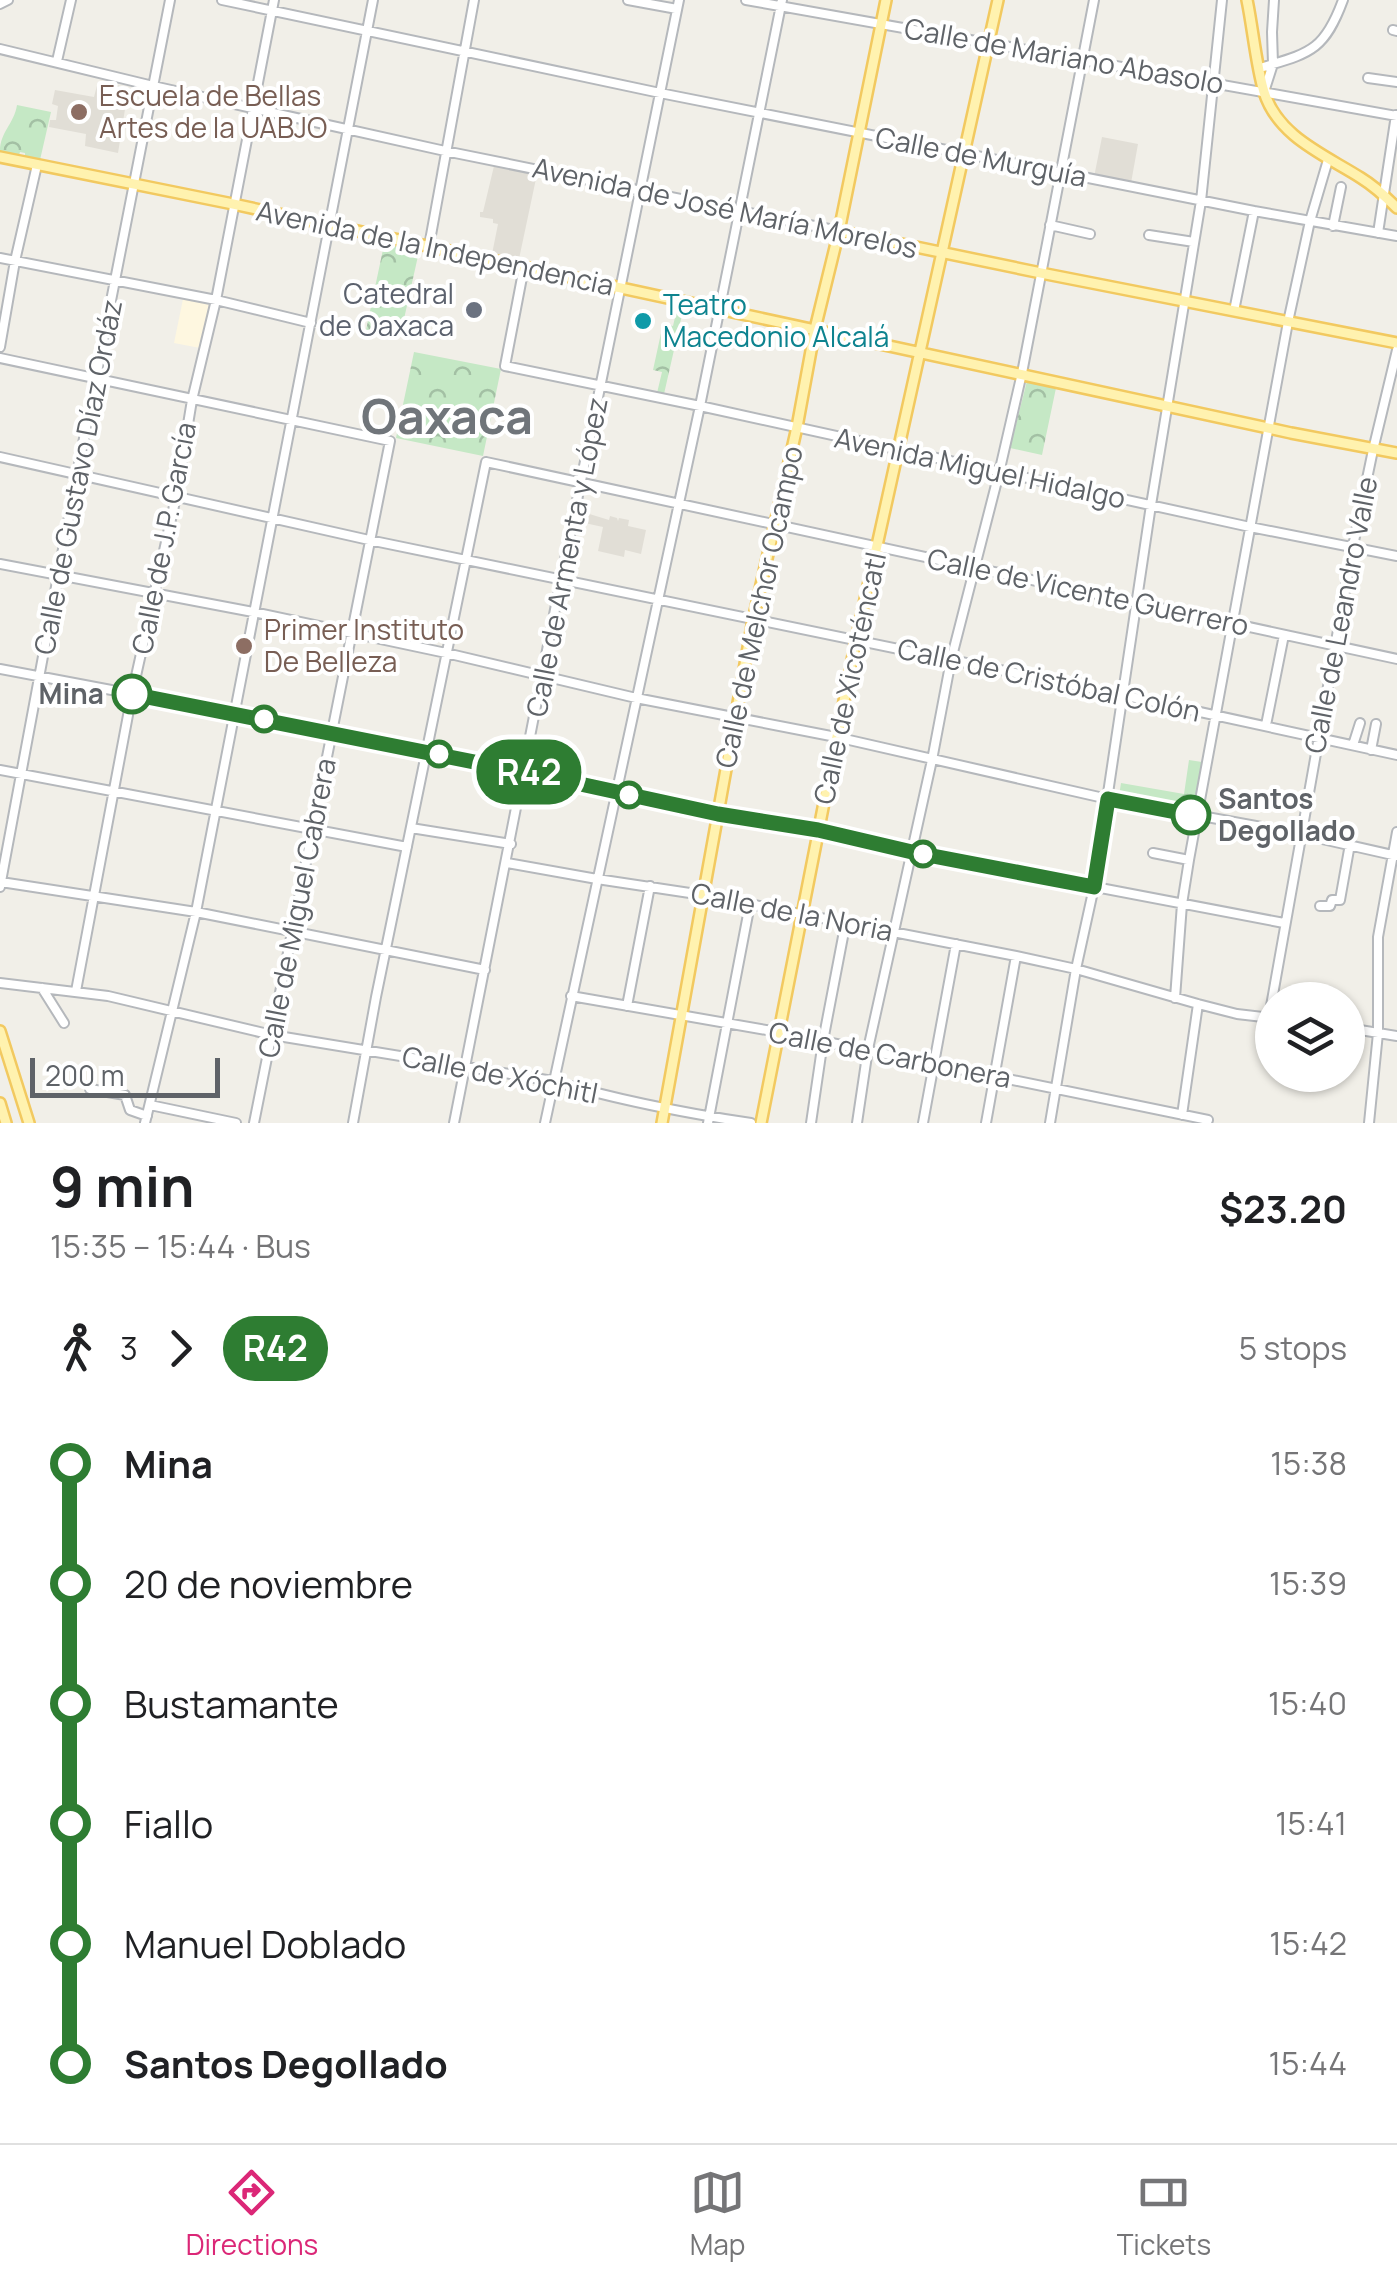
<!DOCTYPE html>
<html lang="en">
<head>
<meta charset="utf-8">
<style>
  body { margin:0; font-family:Manrope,sans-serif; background:#f2f2f2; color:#202124; height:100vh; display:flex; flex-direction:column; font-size:38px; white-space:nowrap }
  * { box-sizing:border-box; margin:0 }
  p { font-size:32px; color:#757577 }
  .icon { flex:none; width:55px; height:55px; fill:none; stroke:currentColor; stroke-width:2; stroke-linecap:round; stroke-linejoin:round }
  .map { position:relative; height:1123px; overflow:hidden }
  .side { display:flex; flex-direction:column; background:#fff; flex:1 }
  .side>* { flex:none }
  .badge { padding:0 20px; border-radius:32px; font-size:35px; line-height:65px }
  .tools { position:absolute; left:1255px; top:982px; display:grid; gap:20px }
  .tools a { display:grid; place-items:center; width:110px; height:110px; border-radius:50%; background:#fff; box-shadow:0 2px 8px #0004; font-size:50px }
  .scale { position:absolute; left:30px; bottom:25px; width:190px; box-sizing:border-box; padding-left:10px; border:5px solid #5f6368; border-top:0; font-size:28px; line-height:35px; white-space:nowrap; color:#5f6368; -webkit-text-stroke:8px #fff; paint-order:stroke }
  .map>.badge { position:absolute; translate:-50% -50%; box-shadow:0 0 0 5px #fff }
  .legs { display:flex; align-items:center; gap:15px; height:110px; padding:0 50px; font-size:32px }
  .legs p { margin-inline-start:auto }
  .head { display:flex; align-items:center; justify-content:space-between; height:170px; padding:0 50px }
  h1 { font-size:55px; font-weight:700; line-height:75px }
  ul { padding:0 50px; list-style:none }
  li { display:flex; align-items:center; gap:35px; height:120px; font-size:38px }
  li i { display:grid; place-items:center; width:15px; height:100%; margin:0 12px; background:currentColor }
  li i::after { content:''; width:25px; height:25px; margin:-12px; border:8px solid; border-radius:50%; background:#fff }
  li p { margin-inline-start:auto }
  li:first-child i { background:linear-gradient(#0000 50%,currentColor 0) }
  li:last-child i { background:linear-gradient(currentColor 50%,#0000 0) }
  .tab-bar { display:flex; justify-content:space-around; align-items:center; height:140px; border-top:2px solid #e0e0e0; background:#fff; font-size:28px; color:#757577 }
  .tab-bar a { display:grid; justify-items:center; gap:5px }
  .tab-bar .on { color:#db2777 }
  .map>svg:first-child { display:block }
  .commercial { fill:#fef7e0 }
  .education { fill:#e1ded6 }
  .park { fill:url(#park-crowns) }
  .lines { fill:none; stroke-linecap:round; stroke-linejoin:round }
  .minor-casing { stroke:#b5b8bc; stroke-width:12 }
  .major-casing { stroke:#f2c960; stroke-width:14 }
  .minor { stroke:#fff; stroke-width:8 }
  .major { stroke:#fff2af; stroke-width:9 }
  .line-1-casing { stroke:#fff; stroke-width:22 }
  .line-1 { stroke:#2e7d32; stroke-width:15 }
  .education-dot { fill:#8d6e63; stroke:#fff; stroke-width:4 }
  .worship-dot { fill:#6b7280; stroke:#fff; stroke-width:4 }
  .culture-dot { fill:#0f9aa8; stroke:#fff; stroke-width:4 }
  .stop-1-dot { fill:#fff; stroke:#2e7d32; stroke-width:5 }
  .labels { text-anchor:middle; stroke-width:8; stroke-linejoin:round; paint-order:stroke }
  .street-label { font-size:28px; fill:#5f6368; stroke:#fff }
  .education-label { font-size:28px; fill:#785e54; stroke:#fff; text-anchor:start }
  .worship-label { font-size:28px; fill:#5b616d; stroke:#fff; text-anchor:end }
  .culture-label { font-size:28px; fill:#0d838f; stroke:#fff; text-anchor:start }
  .stop-label { font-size:28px; font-weight:bold; fill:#5f6368; stroke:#fff; text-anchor:end }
  .town-label { font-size:48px; font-weight:bold; fill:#70757a; stroke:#fff }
</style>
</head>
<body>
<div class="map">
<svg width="1397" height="1123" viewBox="0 0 1397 1123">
  <defs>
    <pattern id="park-crowns" width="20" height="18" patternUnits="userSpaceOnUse" patternTransform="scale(2.5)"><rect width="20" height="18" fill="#c5e8c5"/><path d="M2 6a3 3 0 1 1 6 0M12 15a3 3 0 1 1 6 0" fill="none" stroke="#a3c0a4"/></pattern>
  </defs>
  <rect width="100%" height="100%" fill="#f1efe8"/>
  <path class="commercial" d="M183,299l26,5 -9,44 -26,-5z"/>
  <path class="education" d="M98,82l23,4 -3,15 8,2 -8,50 -33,-7 1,-12 -37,-7 1,-7h6l2,-14 -6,-2 3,-14 39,7z
    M1102,137l36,7 -7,39 -37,-6z
    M494,166l43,8 -18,85 -27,-5 6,-30 -5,-1v-4l-13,-2v-5h3z
    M583,512l26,8 1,-4 7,2 1,3 1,-3 10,2 -1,6 18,4 -5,24 -16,-4 -1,7 -26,-6 5,-24 -23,-5z"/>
  <path class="park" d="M17,105l34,7 -11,48 -15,-4v-3l-5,-1 -1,3 -19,-4c0,-19 14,-27 17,-46z
    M385,240l35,7 -20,90 -34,-7z
    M678,304l6,2 -20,88 -7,-1 5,-21 -9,-2 10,-46 10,2z
    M414,352l87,17 -18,87 -87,-18z
    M1027,381l29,7 -14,67 -32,-7z
    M1189,760l13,2 -7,48 -76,-14 2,-13 63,11z"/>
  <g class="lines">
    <g class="minor-casing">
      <path id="minor" d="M222,0l438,93 594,118 143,25
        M628,0l49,9
        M746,0l651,116
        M0,4l8,-4
        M1393,30l4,1
        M0,49l153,37 292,65 394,80
        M57,61l14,-61
        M1260,68c49,-15 64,-16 83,-68
        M1368,78l29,4
        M1264,92l9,-28 -1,-32 2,-32
        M1050,225l40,9
        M1333,226l8,-39
        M1378,233l18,-118
        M1149,235l45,7
        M429,246l45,-246
        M0,258l216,42 95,23
        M524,267l-19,99 195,40 550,121 147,29
        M1234,311l20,-100
        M0,347l15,-86 22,-96
        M0,358l390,83 -136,682
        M0,457l369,83 753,155 275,60
        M0,564l253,48 193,41 190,45 200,39 272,62 192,35 97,22
        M0,669l233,44 292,58 193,43 100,17 94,21 372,71
        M1266,725l18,-90
        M1353,745l7,-22
        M1371,750l5,-26
        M0,770l407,77
        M411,828l100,16
        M1153,853l36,7
        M507,863l90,16 106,16 313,61 60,13 122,35 39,10 35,4
        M1,882l195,30 289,58
        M0,887l77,-413 93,-474
        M1320,906h10l2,-6h8l10,-56
        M0,983l108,13 164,39 281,46c65,19 131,32 198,42
        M42,988l22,35
        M76,991l56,-297 44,-197 16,-97 24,-100 58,-300
        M571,996l207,36 430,88
        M1175,998l7,-94 7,-44 99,-538 22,-101 18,-61
        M627,1006l23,-120
        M1269,1017l84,-471 20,-96 24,-100
        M1348,1028l49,8
        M90,1089l35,6 5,15 17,6
        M150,1105l86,18
        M1182,1115l16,-111
        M145,1123l51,-211 177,-912
        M353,1123l23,-126 110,-535 911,197
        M454,1123l107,-544 118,-579
        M545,1123l155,-717 82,-406
        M708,1123l42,-219
        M811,1123l12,-82 23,-120
        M857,1123l11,-74 64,-289 19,-100 48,-187 23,-100 72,-373
        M923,1123l33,-179
        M986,1123l30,-167
        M1050,1123l26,-154 18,-82 57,-382 50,-304 21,-201
        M1369,1123l9,-90v-96l19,-105"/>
    </g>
    <g class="major-casing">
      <path id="major" d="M1247,0c6,29 9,65 17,92 14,45 61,63 97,86 13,8 25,19 36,30
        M0,157l233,47 1058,229 106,20
        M839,231l202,42 356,70
        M0,1031l29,92
        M0,1103l6,20
        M662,1123l91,-503 44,-193 18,-98 24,-98 47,-231
        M761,1123l95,-483 142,-640"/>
    </g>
    <use href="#minor" class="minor"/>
    <use href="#major" class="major"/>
  </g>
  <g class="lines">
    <g class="line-1-casing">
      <path id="line-1" d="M132,694l393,78 193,42 100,16 94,22 182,35 14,-88 83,16"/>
    </g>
    <use href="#line-1" class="line-1"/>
  </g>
  <g class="education-dot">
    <circle cx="79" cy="112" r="10"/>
    <circle cx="244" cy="646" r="10"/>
  </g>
  <circle class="worship-dot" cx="474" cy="310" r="10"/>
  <circle class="culture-dot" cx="643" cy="321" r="10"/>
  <g class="stop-1-dot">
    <circle cx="132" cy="694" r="18"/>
    <circle cx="264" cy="719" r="12"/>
    <circle cx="439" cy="754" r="12"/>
    <circle cx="629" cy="795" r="12"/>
    <circle cx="1191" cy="815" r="18"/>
    <circle cx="923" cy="854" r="12"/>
  </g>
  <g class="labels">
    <g class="street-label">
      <text transform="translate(1064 56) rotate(10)" y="10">Calle de Mariano Abasolo</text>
      <text transform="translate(981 157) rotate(11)" y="10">Calle de Murguía</text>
      <text transform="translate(725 208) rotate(12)" y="10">Avenida de José María Morelos</text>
      <text transform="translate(435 248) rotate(12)" y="10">Avenida de la Independencia</text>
      <text transform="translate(980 468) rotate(12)" y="10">Avenida Miguel Hidalgo</text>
      <text transform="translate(78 477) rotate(-79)" y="10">Calle de Gustavo Díaz Ordáz</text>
      <text transform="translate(164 538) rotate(-79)" y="10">Calle de J.P. García</text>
      <text transform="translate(567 557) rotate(-79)" y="10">Calle de Armenta y López</text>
      <text transform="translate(1088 592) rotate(12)" y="10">Calle de Vicente Guerrero</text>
      <text transform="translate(759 607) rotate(-78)" y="10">Calle de Melchor Ocampo</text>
      <text transform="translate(1341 615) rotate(-79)" y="10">Calle de Leandro Valle</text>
      <text transform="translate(850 678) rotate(-78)" y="10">Calle de Xicoténcatl</text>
      <text transform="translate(1049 680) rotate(12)" y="10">Calle de Cristóbal Colón</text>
      <text transform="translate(297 908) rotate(-79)" y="10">Calle de Miguel Cabrera</text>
      <text transform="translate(792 912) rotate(11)" y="10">Calle de la Noria</text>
      <text transform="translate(890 1055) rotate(11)" y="10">Calle de Carbonera</text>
      <text transform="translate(500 1075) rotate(11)" y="10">Calle de Xóchitl</text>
    </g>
    <g class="education-label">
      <text x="99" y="106">Escuela de Bellas<tspan x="99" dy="32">Artes de la UABJO</tspan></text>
      <text x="264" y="640">Primer Instituto<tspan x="264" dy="32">De Belleza</tspan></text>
    </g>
    <g class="worship-label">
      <text x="454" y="304">Catedral<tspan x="454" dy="32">de Oaxaca</tspan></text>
    </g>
    <g class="culture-label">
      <text x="663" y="315">Teatro<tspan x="663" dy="32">Macedonio Alcalá</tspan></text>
    </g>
    <g class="stop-label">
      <text x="104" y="704">Mina</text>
      <text x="1218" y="809" text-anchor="start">Santos<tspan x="1218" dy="32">Degollado</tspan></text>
    </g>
    <g class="town-label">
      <text x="447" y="434">Oaxaca</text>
    </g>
  </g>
</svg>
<div class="tools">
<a><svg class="icon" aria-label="layers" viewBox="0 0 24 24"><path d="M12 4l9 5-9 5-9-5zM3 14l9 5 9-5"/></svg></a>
</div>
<div class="scale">200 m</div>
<b class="badge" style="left:529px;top:772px;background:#2e7d32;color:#fff">R42</b>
</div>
<section class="side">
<div class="head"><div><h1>9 min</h1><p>15:35 – 15:44 · Bus</p></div><b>$23.20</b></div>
<div class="legs"><svg class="icon" aria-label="walk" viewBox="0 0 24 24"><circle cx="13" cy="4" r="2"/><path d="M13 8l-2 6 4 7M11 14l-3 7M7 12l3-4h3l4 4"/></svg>3<svg class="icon" aria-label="forward" viewBox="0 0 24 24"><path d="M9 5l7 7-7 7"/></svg><b class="badge" style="background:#2e7d32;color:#fff">R42</b><p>5 stops</p></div>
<ul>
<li><i style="color:#2e7d32"></i><b>Mina</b><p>15:38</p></li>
<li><i style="color:#2e7d32"></i><span>20 de noviembre</span><p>15:39</p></li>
<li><i style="color:#2e7d32"></i><span>Bustamante</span><p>15:40</p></li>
<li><i style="color:#2e7d32"></i><span>Fiallo</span><p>15:41</p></li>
<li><i style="color:#2e7d32"></i><span>Manuel Doblado</span><p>15:42</p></li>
<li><i style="color:#2e7d32"></i><b>Santos Degollado</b><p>15:44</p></li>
</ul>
</section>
<nav class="tab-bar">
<a class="on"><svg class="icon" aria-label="directions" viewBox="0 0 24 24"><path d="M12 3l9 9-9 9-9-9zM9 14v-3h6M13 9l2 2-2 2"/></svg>Directions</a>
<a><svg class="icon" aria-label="map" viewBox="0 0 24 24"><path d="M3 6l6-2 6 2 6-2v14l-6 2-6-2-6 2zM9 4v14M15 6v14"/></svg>Map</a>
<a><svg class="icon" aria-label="tickets" viewBox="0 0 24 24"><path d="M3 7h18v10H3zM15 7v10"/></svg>Tickets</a>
</nav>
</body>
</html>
